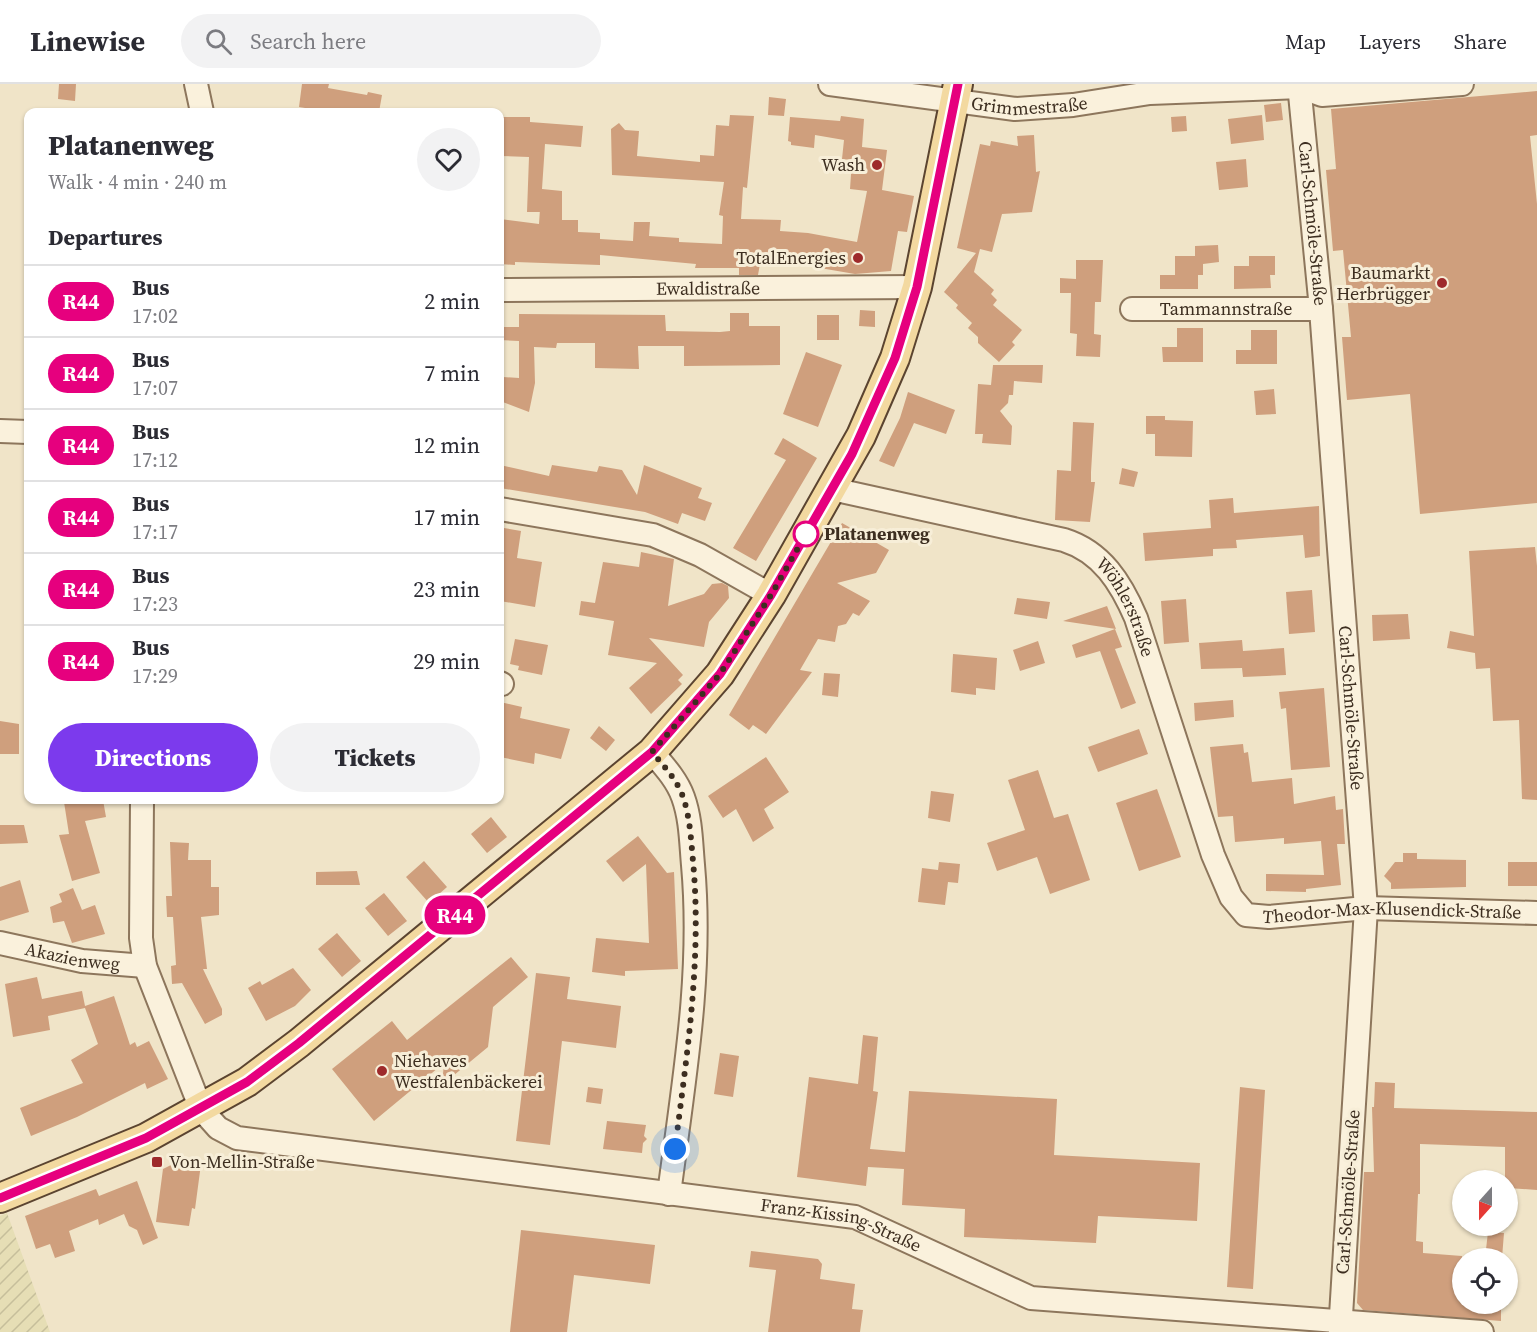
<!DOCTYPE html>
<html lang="en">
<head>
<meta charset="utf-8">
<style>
  body { margin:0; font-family:"Source Serif 4",serif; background:#f2f2f3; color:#2b2b33; height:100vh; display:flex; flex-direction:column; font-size:22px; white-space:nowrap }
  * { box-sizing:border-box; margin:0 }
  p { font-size:20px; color:#7c7c81 }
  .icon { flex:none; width:33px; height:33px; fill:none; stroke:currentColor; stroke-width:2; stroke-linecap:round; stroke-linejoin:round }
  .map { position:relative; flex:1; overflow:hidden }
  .side { position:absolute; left:24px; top:24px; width:480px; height:696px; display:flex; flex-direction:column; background:#fff; border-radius:12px; box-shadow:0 2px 4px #0004 }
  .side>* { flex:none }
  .badge { padding:0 12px; border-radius:20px; font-size:21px; line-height:39px }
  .needle { width:39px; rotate:201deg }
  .tools { position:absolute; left:1452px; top:1086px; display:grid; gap:12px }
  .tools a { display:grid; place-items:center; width:66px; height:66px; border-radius:50%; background:#fff; box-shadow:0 2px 4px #0004; font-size:30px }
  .you { position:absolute; width:30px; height:30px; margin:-15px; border:4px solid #fff; border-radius:50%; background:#1a73e8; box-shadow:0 0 0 9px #1a73e833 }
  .map>.badge { position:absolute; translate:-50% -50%; box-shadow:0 0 0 3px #fff }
  h2 { padding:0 24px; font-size:22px; line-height:54px }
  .round { display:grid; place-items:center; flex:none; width:63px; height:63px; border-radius:32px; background:#f2f2f3 }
  .summary { display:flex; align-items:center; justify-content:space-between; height:102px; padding:0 24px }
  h1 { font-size:28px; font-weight:800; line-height:45px }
  .primary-button { display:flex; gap:12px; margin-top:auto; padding:12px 24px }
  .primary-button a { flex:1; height:69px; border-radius:36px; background:#7c3aed; color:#fff; font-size:24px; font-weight:800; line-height:69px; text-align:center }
  .primary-button a+a { background:#f2f2f3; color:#2b2b33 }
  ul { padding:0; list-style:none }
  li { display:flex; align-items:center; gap:18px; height:72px; padding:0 24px; border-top:2px solid #e1e1e2 }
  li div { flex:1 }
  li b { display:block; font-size:22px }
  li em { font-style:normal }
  li .badge { min-width:66px; font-weight:700; text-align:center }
  header { display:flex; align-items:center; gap:36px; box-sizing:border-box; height:84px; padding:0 30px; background:#fff; border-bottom:2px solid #e1e1e2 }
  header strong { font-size:28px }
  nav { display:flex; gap:33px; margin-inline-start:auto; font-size:21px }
  .search { width:420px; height:54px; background:#f2f2f3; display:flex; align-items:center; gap:15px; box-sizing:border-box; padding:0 21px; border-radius:33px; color:#7c7c81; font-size:22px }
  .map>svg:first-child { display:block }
  .farmland { fill:url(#farmland-furrows) }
  .building { fill:#cf9f7d }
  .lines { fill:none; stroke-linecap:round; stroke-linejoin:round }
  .minor-casing { stroke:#8d765c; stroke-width:26 }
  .major-casing { stroke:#5b4430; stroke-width:32 }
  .minor { stroke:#faf1dc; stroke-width:22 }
  .major { stroke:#f3d9a0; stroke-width:28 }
  .line-casing { stroke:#fff; stroke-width:14 }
  .line { stroke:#e6007e; stroke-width:9 }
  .walk { stroke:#3d2e20; stroke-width:6; stroke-dasharray:0 10.8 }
  .poi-dot { fill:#9e2a2b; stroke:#f7eed8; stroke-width:2 }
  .stop-dot { fill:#fff; stroke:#e6007e; stroke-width:3 }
  .labels { text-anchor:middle; stroke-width:6; stroke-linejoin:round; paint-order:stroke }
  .street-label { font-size:18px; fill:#3d2e20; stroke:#f7eed8 }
  .poi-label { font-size:18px; fill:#3d2e20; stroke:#f7eed8; text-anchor:end }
  .stop-label { font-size:18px; font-weight:bold; fill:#3d2e20; stroke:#f7eed8; text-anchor:start }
</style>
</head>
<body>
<header>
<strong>Linewise</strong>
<div class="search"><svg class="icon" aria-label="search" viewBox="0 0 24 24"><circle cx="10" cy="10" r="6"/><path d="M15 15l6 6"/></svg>Search here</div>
<nav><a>Map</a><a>Layers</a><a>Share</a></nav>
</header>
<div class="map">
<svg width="1537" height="1248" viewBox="0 0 1537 1248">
  <defs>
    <pattern id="farmland-furrows" width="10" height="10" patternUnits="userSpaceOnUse" patternTransform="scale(1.5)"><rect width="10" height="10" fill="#e6deb5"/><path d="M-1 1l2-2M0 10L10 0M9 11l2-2" fill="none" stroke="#c6bf9b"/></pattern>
  </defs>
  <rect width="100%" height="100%" fill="#f0e4c8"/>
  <path class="farmland" d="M7,1129l43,119h-50v-116z"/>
  <path class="building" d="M59,0h17l-1,17 -17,-2z
    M302,0h27l-1,4 39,7 1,-3 14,3 -3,17h-49l-31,-5z
    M1537,7v44l-7,1 7,68v299l-117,11 -10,-120 -63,6 -5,-63h9l-8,-87 -10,1 -7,-81 10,-1 -5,-60z
    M769,13l17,2 -2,17 -16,-1z
    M1281,19l2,17 -17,2 -2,-17z
    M730,31l24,1 -7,72 -4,-1 -2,32 40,1 -1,11 28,2 49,9 10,-51 -17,-2 2,-29 -10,-1 2,-19 -29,-5 -1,13 -23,-3v-3l-3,-1 2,-24 50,4 1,-5 23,3 -2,28 25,3 -5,40 32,6 -7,36 -9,-1 -7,40 -36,3 -35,-6 1,-6 -60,-4 -3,17h-19v-7h-44l1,-4 -96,-9v10l-85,-3v3l-15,-1v-45l39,5 1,-15v3h-13l2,-55 -29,-1v-39h30v5l53,4 -2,21 -36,-3 -3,45 20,2v29h16v12l22,1v6l33,2 1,-19h16l-1,14 30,2v4l43,2 1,-28 -4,-1 5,-33 -112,-7 -1,-46 8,-6 6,7 14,1 -2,25 63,6v-7l14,1 2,-31 13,1z
    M1262,31l2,25 -33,4 -3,-25z
    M1186,32l1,15 -15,1 -1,-15z
    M1034,51l2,37 4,-1 -8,41 -30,2 -10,38 -12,-3 -6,23 20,18 -3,4 6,6 -4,5 29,25 -10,12 3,3 -16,17 -21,-19v-6l-10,-9 4,-5 -16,-15 2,-3 -14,-13 32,-39 -19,-5 23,-104 10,2 1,-5 27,5 -1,-10z
    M1246,75l2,28 -29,3 -3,-28z
    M1218,161l1,17 -16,2v11h-5v14h-38v-14h15v-19h20v-10z
    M1249,172h26v19h-5l1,13 -37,1v-23h15z
    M1076,176h27l-2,42h-6l-1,32 7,1 -1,22 -24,-1 1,-22 -7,-1 1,-40h-11v-15l16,1z
    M860,226l15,1v16l-16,-1z
    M730,229h19v13h31v39l-96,1v-20h-46l1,23 -44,-1v-25h-38l-1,5 -22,-1 1,36 -6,29 -29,-11 3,-24 16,1v-37l-19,-1v-13h19v-13l146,1 1,16 54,1 10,-1z
    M817,231h22v25h-22z
    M1177,244h26v34h-40l-1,-15h15z
    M1251,246h26v34h-41v-14h15z
    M806,268l36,13 -24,62 -35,-13z
    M993,281h50l-1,18 -28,-2 -1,14h-4l-1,8 -8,8 12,15 -1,19 -29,-2 1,-9h-8l3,-50 13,1z
    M1274,305l2,25 -20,1 -2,-24z
    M908,308l47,18 -9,24 -32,-11 -20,44 -15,-6 21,-43z
    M1146,332h19v4l28,1 -1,36 -37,-1v-22h-9z
    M1073,338l21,1 -3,49v10h4l-5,40 -35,-2 2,-50 14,1z
    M783,354l34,20 -61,103 -23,-13 53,-88 -12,-6z
    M500,381l49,11 3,-11 45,7 2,-6 23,4 15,25 7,-30 58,23 -4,10 14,5 -7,18 -23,-8 -4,11 -33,-12 -145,-24z
    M1122,384l16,4 -4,15 -15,-3z
    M1233,414l1,15 85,-7 1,50 -15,2 -2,-23 -67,5 1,8 -24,1v7l-68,5 -2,-28 68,-5 -2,-28z
    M842,439l47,27 -13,23 -39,10 33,18 -11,15 -6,-3 -7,11 -8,2 -3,16 -17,-3 -18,31 12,2 -46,62 -13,-9 -4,5 -20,-15z
    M504,444l17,3 -4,27 25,4 -7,45 -35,-6v-44z
    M1535,463l2,19v234l-15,-1 -3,-79 -26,1 -3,-53 -14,1 -1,-16 -28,-5 3,-17 24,5 -5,-85z
    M641,468l33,7 -6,47 36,-12 8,-10 10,-1 6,3 1,12 -20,24 -5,25 -55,-9 34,37 -5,5 4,4 -31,30 -22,-26 28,-25 -49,-8 6,-34 -35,-6 2,-14 14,2 8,-41 36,5z
    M1312,506l3,42 -26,2 -3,-42z
    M1017,514l33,4 -3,17 -33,-5z
    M1186,515l3,43 -25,2 -3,-43z
    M1107,522l9,23 -53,-8z
    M1408,530l2,25 -37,2 -1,-26z
    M1115,545l7,18 -7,2 21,54 -15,6 -21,-58 -24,7 -4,-13z
    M515,555l33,6 -6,30 -24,-5 1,-4 -9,-2z
    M1242,556l1,11 41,-3 2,27 -43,2 -1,-9 -41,1 -2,-26z
    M1038,557l7,22 -25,8 -7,-21z
    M953,570l44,4 -2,32 -19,-2v7l-25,-3z
    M824,589l16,1 -2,23 -16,-2z
    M1324,604l6,79 -39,3 -5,-62 -5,1 -2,-17z
    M1233,616l1,17 -39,4 -1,-18z
    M500,618l22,5 -2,11 50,11 -9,30 -26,-6 -1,11 -34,-7z
    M0,637l19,3v30h-19z
    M599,642l16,14 -9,11 -16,-13z
    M1139,645l9,25 -50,18 -10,-25z
    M1243,660l1,9 4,-1 4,30 40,-4 2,26 41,-8 1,14 7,-1 2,35h-8l4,41 -35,4v3l-40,-1v-17l58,1 -3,-34 -37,3v-6l-49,4 -2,-26 -15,1 -8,-70z
    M766,673l23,35 -25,17 10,19 -21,14 -17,-33 -13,9 -15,-22z
    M1038,686l16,48 14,-4 22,66 -40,14 -13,-37 -40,14 -10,-28 38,-13 -17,-50z
    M1157,705l24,68 -42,14 -23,-68z
    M931,707l23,3 -4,28 -22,-4z
    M80,716h23l3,17 -21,4 15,52 -28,8 -13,-46 10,-1 -5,-32z
    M491,733l16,20 -20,16 -16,-19z
    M0,741h24l4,18 -28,1z
    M638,752l29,37 7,-1 4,97 -53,2v5l-33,-4 4,-34 53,5 -3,-79 -23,18 -17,-21z
    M170,758l19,1 -1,17h23v27h8v28l-18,2 6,52h-4l19,40v6l-17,9 -23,-41 -10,1 -1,-18 5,-1 -3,-48h-6l-1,-21h6z
    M1403,769h14v6l49,1v27l-75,2v-6l-7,-7 11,-14h8z
    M424,777l23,26 -18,16 -23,-26z
    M939,778l21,2 -2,19 -10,-1 -3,23 -27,-3 4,-34 16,2z
    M1508,778h29v24h-29z
    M357,787l3,14h-44v-13z
    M20,796l9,32 -29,9v-34z
    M73,804l9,22 13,-5 10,29 -33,9 -8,-22 -11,2 -3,-16 12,-5 -3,-8z
    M384,809l23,28 -19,15 -23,-28z
    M337,849l24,28 -19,16 -24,-28z
    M511,873l17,20 -35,30 -5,40 -46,38 2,-22 -70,58 -42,-52 60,-48 15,19z
    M293,884l18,22 -16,16 -29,15 -18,-33 12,-7 2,4z
    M536,889l34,4 -3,22 54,7 -5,42 -54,-7 -12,104 -34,-4z
    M37,893l5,22 40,-8 3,15 29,-10 16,49 5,-3 2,5 12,-6 19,38 -21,10 -2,-6 -68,34 -46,19 -11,-28 63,-25 -12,-23 27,-16 -13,-36 -37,8 2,14 -37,7 -8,-53z
    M863,951l15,2 -5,54 5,1 -8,57 35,3 4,-61 148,8 -3,56 146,8 -3,58 -99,-5 -2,27 -132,-6 1,-28 -63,-4 2,-36 -36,-2 -2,19 -69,-9 12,-100 49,7z
    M720,969l19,3 -6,41 -19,-3z
    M1375,998l20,1 -1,25 143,4v78l-29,-2v-8h-3v-33l-85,-3v50h-2l-2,47 7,1v11l39,3v48h39v17l-138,-11 -6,-7 7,-131h10l-2,-65h2z
    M588,1003l15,2 -2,15 -15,-2z
    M1240,1003l25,3 -12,199 -26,-2z
    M607,1037l39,4 -2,11 3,3 -4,4 -1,10 -39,-4z
    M179,1077l22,3 -6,45 -3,-1 -3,18 -33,-4 7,-53z
    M137,1097l21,57 -15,7 -6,-15 -8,-4 -5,-12 -25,11 -1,-6 -29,12 6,20 -20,7 -5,-14 -14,5 -11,-33 71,-27 3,7z
    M521,1146l134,15 -5,39 -76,-9 -7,57h-57z
    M1488,1148l16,1 -2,25h-17z
    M751,1167l67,8 4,5 -2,15 35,5 -3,25 11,1 -3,22h-92l8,-62 -27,-3z"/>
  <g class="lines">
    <g class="minor-casing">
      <g id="minor">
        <path d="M196,0l6,28"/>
        <path id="s1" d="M830,0l185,25 58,-4 77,-12 150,-6 22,8 140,-11"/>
        <path id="s2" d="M1299,0l22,225 45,599 -26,424"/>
        <path id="s3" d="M500,206l417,-3"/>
        <path id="s4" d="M1132,225h189"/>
        <path d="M0,347l28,1"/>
        <path id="s5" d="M832,405l232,51c38,12 57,43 72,78l77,237 18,42 15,18 23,2 97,-9 171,5"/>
        <path d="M500,425l153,26 47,20 71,40"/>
        <path d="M500,599l2,1"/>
        <path d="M652,668c12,14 25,28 31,45 8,22 8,46 10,68 10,111 -10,220 -24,329"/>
        <path id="s6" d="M142,716l-1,138 4,28 56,143 17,19 19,10 618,79 176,81 451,34"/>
        <path id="s7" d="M0,859l82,18 63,5"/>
      </g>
    </g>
    <g class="major-casing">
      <path id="major" d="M0,1114l146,-60 101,-56 52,-39 353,-291 68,-78 51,-79 90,-159 34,-78 22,-71 41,-203"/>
    </g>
    <use href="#minor" class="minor"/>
    <use href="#major" class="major"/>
  </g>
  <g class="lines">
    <g class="line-casing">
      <path id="line" d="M0,1114l146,-60 101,-56 52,-39 353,-291 68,-78 51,-79 81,-141 43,-96 22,-71 41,-203"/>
    </g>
    <use href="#line" class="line"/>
    <path class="walk" d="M675,1065c12,-96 27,-191 18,-288 -2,-21 -3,-44 -10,-64 -6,-17 -19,-31 -31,-45l68,-78 51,-79 35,-61"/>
  </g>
  <g class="poi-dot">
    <circle cx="877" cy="81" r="6"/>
    <circle cx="858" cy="174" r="6"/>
    <circle cx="1442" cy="199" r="6"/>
    <circle cx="382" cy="987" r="6"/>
    <rect x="151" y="1072" width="12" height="12" rx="3"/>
  </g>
  <circle class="stop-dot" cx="806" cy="450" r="12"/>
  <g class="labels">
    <g class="street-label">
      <text dy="6" stroke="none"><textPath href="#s1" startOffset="201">Grimmestraße</textPath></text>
      <text dy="6" stroke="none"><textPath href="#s2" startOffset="140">Carl-Schmöle-Straße</textPath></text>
      <text dy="6" stroke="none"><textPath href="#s3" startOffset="208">Ewaldistraße</textPath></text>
      <text dy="6" stroke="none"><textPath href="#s4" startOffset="94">Tammannstraße</textPath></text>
      <text dy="6" stroke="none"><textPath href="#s5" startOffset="333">Wöhlerstraße</textPath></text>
      <text dy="6" stroke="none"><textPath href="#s2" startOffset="626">Carl-Schmöle-Straße</textPath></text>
      <text dy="6" stroke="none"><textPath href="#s5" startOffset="812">Theodor-Max-Klusendick-Straße</textPath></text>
      <text dy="6" stroke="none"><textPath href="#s7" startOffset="74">Akazienweg</textPath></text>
      <text transform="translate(1348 1108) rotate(-86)" y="6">Carl-Schmöle-Straße</text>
      <text dy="6" stroke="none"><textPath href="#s6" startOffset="978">Franz-Kissing-Straße</textPath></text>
    </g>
    <g class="poi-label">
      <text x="865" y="87">Wash</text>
      <text x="846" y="180">TotalEnergies</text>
      <text x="1430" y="195">Baumarkt<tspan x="1430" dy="21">Herbrügger</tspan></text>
      <text x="394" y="983" text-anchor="start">Niehaves<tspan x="394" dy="21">Westfalenbäckerei</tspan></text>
      <text x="169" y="1084" text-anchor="start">Von-Mellin-Straße</text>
    </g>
    <g class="stop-label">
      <text x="824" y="456">Platanenweg</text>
    </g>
  </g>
</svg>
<div class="tools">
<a><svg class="needle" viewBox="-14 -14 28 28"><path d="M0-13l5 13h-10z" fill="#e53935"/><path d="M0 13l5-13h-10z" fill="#7c7c81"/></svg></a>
<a><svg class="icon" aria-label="locate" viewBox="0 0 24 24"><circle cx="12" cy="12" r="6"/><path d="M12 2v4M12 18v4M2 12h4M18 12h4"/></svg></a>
</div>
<div class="you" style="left:675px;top:1065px"></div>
<b class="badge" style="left:455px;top:831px;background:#e6007e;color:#fff">R44</b>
<section class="side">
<div class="summary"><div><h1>Platanenweg</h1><p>Walk · 4 min · 240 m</p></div><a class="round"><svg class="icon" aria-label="heart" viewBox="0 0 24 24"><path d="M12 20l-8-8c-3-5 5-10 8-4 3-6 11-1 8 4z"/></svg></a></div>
<h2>Departures</h2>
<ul>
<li><span class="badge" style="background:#e6007e;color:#fff">R44</span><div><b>Bus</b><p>17:02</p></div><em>2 min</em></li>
<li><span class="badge" style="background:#e6007e;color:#fff">R44</span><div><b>Bus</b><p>17:07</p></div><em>7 min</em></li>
<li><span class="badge" style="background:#e6007e;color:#fff">R44</span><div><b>Bus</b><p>17:12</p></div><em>12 min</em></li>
<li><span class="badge" style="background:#e6007e;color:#fff">R44</span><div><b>Bus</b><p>17:17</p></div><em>17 min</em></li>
<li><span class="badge" style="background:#e6007e;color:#fff">R44</span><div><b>Bus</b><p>17:23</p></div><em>23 min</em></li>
<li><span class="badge" style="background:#e6007e;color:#fff">R44</span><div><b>Bus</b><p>17:29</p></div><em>29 min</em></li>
</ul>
<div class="primary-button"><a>Directions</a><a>Tickets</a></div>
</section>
</div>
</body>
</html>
